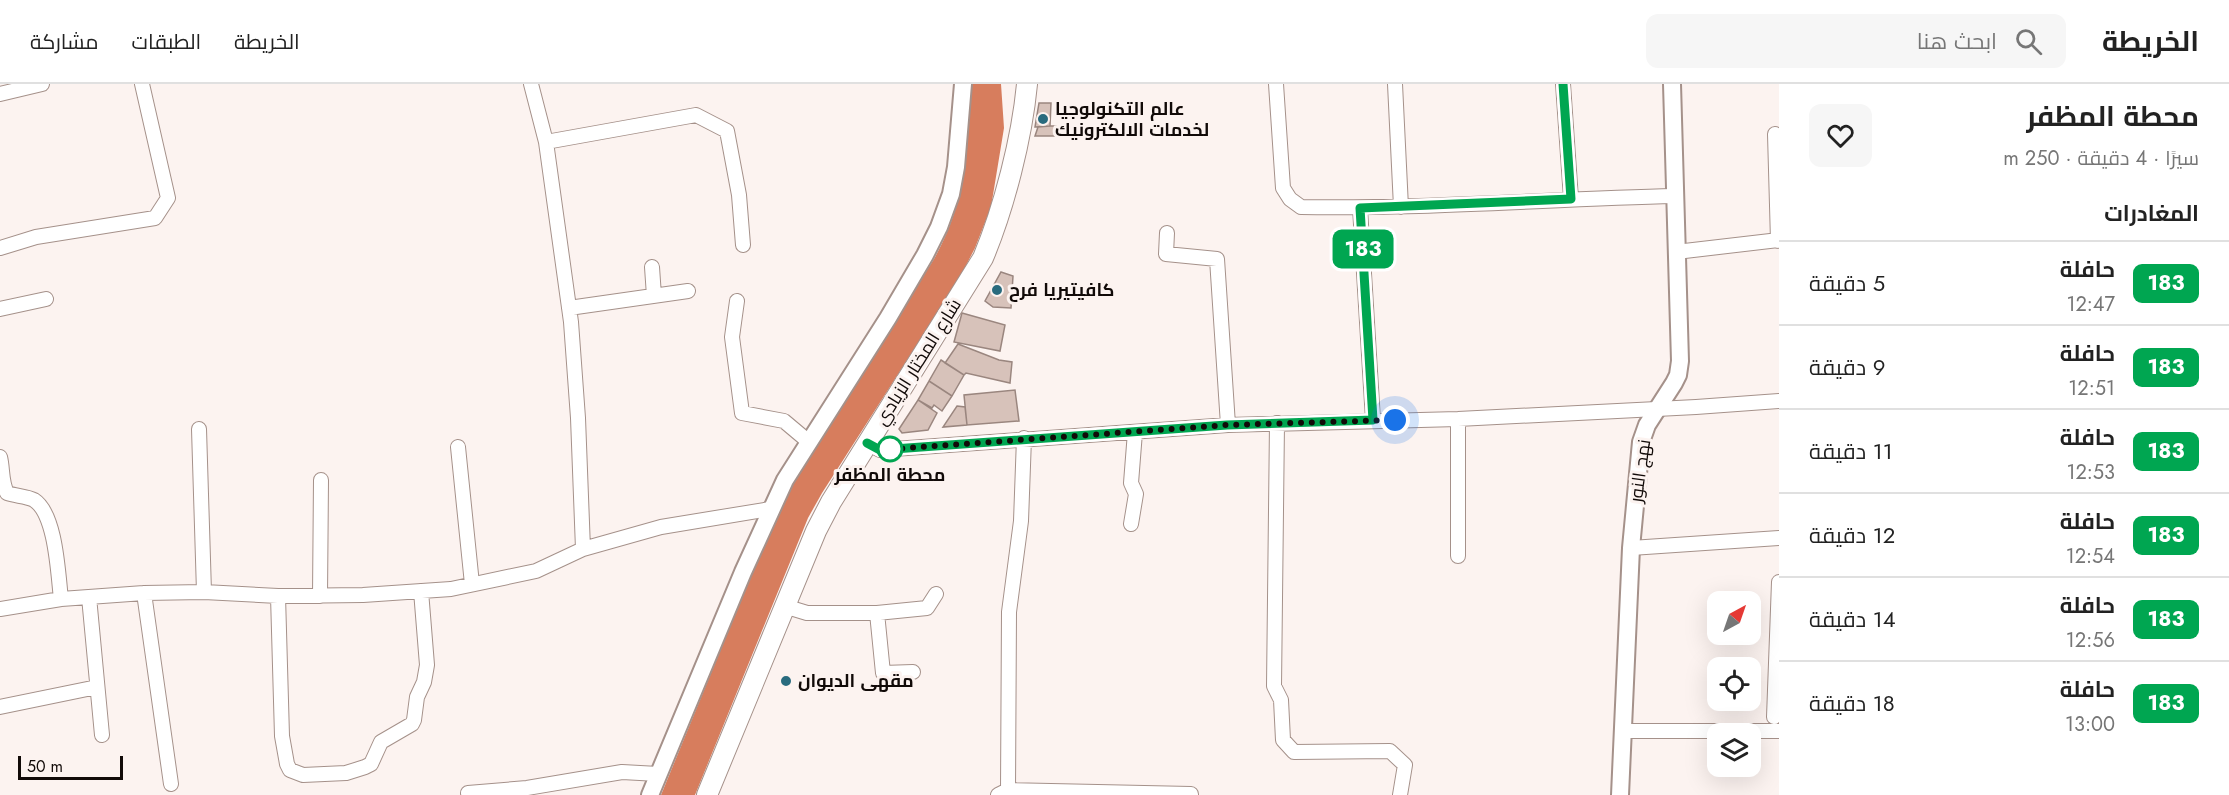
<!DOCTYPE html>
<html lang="ar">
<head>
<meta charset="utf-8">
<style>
  body { margin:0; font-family:Jost,Cairo,sans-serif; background:#f6f6f6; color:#222; direction:rtl; height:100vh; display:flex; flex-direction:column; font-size:22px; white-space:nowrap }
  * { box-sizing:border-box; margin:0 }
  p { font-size:20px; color:#767676 }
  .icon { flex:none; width:33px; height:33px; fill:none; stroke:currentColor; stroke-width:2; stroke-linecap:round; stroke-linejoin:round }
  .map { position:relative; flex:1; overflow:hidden; direction:ltr }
  .details { display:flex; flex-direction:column; background:#fff; width:450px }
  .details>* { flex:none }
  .badge { padding:0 12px; border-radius:9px; font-size:21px; line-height:39px }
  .needle { width:39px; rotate:40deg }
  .tools { position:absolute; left:1707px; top:507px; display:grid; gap:12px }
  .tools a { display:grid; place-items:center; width:54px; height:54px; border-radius:12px; background:#fff; box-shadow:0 6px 24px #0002; font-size:30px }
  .scale { position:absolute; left:18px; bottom:15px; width:105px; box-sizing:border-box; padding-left:6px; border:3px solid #110a08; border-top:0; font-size:16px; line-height:21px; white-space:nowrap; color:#110a08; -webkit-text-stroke:4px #fcf3f0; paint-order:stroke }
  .you { position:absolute; width:30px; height:30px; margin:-15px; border:4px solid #fff; border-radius:50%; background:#1a73e8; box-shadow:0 0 0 9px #1a73e833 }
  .map>.badge { position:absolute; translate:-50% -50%; box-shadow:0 0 0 3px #fff }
  h2 { padding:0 30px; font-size:22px; line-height:54px }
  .round { display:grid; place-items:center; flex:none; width:63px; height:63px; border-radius:12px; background:#f6f6f6 }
  .summary { display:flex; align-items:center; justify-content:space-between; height:102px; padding:0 30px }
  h1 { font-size:28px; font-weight:700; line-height:45px }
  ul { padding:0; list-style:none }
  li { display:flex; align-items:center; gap:18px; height:84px; padding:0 30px; border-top:2px solid #e0e0e0 }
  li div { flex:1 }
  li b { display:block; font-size:22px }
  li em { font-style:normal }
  li .badge { min-width:66px; font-weight:700; text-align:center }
  header { display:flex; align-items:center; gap:36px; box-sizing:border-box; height:84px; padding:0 30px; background:#fff; border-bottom:2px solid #e0e0e0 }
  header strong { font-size:28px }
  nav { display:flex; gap:33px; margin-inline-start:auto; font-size:21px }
  .search { width:420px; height:54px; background:#f6f6f6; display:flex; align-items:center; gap:15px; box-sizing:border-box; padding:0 21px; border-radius:12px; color:#767676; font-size:22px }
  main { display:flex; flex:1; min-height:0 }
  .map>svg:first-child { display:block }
  .water { fill:#d77d5d }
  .building { fill:#d7c2ba; stroke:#9a867f; stroke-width:1.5 }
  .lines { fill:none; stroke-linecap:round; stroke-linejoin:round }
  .minor-casing { stroke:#a5918a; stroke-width:16 }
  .tertiary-casing { stroke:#a5918a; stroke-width:20 }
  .secondary-casing { stroke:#a5918a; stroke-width:22 }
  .minor { stroke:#fff; stroke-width:14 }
  .tertiary { stroke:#fff; stroke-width:16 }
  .secondary { stroke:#fff; stroke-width:20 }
  .line-casing { stroke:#fff; stroke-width:14 }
  .line { stroke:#00a651; stroke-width:9 }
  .walk { stroke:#110a08; stroke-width:6; stroke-dasharray:0 10.8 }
  .poi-dot { fill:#296b7e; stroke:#fcf3f0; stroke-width:2 }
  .stop-dot { fill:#fff; stroke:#00a651; stroke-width:3 }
  .labels { text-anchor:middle; stroke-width:6; stroke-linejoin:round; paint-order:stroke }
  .poi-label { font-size:18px; font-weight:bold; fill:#110a08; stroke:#fcf3f0; text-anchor:start }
  .street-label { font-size:18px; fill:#110a08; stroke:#fcf3f0 }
  .stop-label { font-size:18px; font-weight:bold; fill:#110a08; stroke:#fcf3f0 }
</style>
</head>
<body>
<header>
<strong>الخريطة</strong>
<div class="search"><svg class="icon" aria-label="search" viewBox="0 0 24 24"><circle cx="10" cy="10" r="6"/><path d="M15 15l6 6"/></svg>ابحث هنا</div>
<nav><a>الخريطة</a><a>الطبقات</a><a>مشاركة</a></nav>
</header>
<main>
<section class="details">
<div class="summary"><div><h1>محطة المظفر</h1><p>سيرًا · 4 دقيقة · 250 m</p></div><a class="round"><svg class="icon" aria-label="heart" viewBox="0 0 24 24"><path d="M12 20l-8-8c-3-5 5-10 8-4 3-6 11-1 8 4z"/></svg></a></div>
<h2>المغادرات</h2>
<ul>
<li><span class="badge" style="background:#00a651;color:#fff">183</span><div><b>حافلة</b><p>12:47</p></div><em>5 دقيقة</em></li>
<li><span class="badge" style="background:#00a651;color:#fff">183</span><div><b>حافلة</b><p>12:51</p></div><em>9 دقيقة</em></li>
<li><span class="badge" style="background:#00a651;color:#fff">183</span><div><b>حافلة</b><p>12:53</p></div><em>11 دقيقة</em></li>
<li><span class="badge" style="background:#00a651;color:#fff">183</span><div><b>حافلة</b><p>12:54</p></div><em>12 دقيقة</em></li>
<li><span class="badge" style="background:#00a651;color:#fff">183</span><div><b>حافلة</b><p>12:56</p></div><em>14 دقيقة</em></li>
<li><span class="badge" style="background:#00a651;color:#fff">183</span><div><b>حافلة</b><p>13:00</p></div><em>18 دقيقة</em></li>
</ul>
</section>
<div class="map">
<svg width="1779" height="711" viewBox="0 0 1779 711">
  <rect width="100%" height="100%" fill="#fcf3f0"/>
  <path class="water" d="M970,0h31l3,44 -13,79 -16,41 -16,31 -137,214 -14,25 -113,277h-34l110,-268 21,-43 142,-225c34,-61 32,-108 36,-175z"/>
  <path class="building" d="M1039,19h12l-1,23 -15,1z
    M1050,42h6l1,10h-22l3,-9z
    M1001,188l12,4 -2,32 -18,-1 -8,-6z
    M962,229l43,12 -5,26 -46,-9z
    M958,260l41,16 13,2 -2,21 -44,-10 -2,2 -19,-12z
    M941,276l23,15 -12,21 -23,-15z
    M929,297l23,15 -10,15 -8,-6 -2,3 -14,-8z
    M1015,306l4,31 -52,4 -3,-30z
    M918,316l19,13 -9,17 -26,3 -3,-4z
    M957,322l8,1 2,18 -24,2z"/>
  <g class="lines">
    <g class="minor-casing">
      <path id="minor" d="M531,0l15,58 25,180 7,96 5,131
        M1276,0l7,104 7,11 11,8c124,2 249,-8 374,-11
        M1395,0l6,123
        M1563,0l8,115
        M0,10l42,-10
        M1775,50l3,107
        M546,58l150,-27 31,16 12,64 4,50
        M1360,124l13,212
        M1167,149l-1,21 51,5 11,166
        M0,164l36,-11 119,-19 13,-20 -26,-114
        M1676,168l103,-12
        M652,183l2,29
        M737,217l-5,36 10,76 42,8 25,21
        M569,224l119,-17
        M0,225l46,-10
        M1277,339l-3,263 7,14 2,40 11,12 96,-1 15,14 -5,30
        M199,345l5,163
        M867,359l13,7 348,-25 230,-6 238,-12 83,-6
        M458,363l14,137
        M0,373c3,12 1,24 7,36 8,3 20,3 27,7 22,14 24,74 27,99
        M1131,440l5,-30 -5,-11 4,-51
        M1631,464l148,-10
        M1458,472v-137
        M144,509l27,191
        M278,512l4,140 5,28 3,6 13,5 43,-2 19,-6 6,-3 10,-22 31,-18 2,-4 3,-23 7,-15 3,-17 -6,-74
        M320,512l1,-116
        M89,513l13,138
        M784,522l23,7h70l6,60 30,-1
        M0,525l61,-10 83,-6 60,-1 74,4 85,-1 88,-6 85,-18 47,-22 78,-22 109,-18
        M877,529l50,-5 9,-14
        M0,623l97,-20
        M1774,633l5,-135
        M1622,647h157
        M1008,706l183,4
        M468,709l59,-5 95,-16 36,2
        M998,711l10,-5 1,-178 12,-91 3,-83"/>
    </g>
    <g class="tertiary-casing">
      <path id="tertiary" d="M650,711l93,-223 42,-92 103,-162 37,-63 14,-28 12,-33 5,-27 7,-83
        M1620,711l11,-247 10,-106 6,-17 27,-42 4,-8 2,-14 -8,-277"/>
    </g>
    <g class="secondary-casing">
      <path id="secondary" d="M707,711l109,-264 15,-29 152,-244c21,-50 39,-120 44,-174"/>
    </g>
    <use href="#minor" class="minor"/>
    <use href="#tertiary" class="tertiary"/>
    <use href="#secondary" class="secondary"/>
  </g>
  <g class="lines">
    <g class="line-casing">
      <path id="line" d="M867,359l13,7 347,-25 146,-5 -13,-212 211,-9 -8,-115"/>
    </g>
    <use href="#line" class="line"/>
    <path class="walk" d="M890,365l-10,1 347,-25 168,-5"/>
  </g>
  <g class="poi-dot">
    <circle cx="1043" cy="35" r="6"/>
    <circle cx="997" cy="206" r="6"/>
    <circle cx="786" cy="597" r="6"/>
  </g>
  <circle class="stop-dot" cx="890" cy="365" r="12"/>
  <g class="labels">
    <g class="poi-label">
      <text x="1055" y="31">عالم التكنولوجيا<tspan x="1055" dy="21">لخدمات الالكترونيك</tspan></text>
      <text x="1009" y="212">كافيتيريا فرح</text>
      <text x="798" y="603">مقهى الديوان</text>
    </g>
    <g class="street-label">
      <text transform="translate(918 278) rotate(-58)" y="6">شارع المختار الزيادي</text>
      <text transform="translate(1640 387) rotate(-82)" y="6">نهج النور</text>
    </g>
    <g class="stop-label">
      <text x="890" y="397">محطة المظفر</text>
    </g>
  </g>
</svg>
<div class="tools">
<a><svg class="needle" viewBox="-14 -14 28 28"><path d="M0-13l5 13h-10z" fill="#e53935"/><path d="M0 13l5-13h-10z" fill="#767676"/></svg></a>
<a><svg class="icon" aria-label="locate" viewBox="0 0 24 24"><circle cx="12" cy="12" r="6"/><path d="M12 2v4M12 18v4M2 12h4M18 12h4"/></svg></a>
<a><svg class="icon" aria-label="layers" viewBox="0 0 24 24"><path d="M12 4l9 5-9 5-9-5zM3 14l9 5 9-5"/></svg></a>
</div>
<div class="scale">50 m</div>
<div class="you" style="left:1395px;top:336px"></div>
<b class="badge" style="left:1363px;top:165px;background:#00a651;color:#fff">183</b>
</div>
</main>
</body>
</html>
